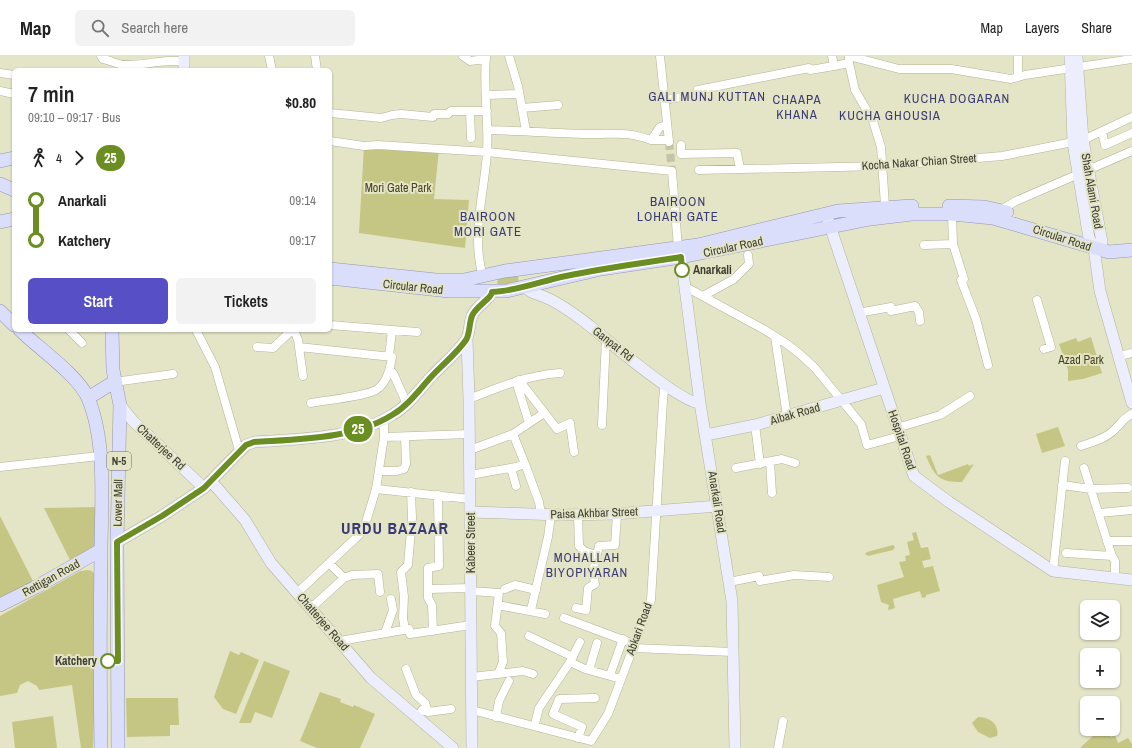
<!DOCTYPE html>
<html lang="en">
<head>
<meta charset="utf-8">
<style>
  body { margin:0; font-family:"Archivo Narrow",sans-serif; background:#f2f2f2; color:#222; height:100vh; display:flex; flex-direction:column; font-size:15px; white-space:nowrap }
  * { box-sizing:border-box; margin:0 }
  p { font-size:13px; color:#767676 }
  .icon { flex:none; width:22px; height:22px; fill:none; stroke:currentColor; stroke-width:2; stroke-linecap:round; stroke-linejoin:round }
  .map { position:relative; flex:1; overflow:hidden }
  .side { position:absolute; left:12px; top:12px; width:320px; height:264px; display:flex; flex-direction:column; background:#fff; border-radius:6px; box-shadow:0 1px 3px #0004 }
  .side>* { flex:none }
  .badge { padding:0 8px; border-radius:13px; font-size:14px; line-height:26px }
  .controls { position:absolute; left:1080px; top:544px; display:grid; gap:8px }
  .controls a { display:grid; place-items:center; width:40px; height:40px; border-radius:6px; background:#fff; box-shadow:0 1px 3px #0004; font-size:20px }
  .map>.badge { position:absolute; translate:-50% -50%; box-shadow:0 0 0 2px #fff }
  .legs { display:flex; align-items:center; gap:6px; height:44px; padding:0 16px; font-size:13px }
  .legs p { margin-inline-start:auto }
  .head { display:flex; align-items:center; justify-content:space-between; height:68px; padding:0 16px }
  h1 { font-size:22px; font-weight:600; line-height:30px }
  .action { display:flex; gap:8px; margin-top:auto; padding:8px 16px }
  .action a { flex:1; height:46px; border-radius:6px; background:#564fc6; color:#fff; font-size:16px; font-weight:600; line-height:46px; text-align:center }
  .action a+a { background:#f2f2f2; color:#222 }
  ul { padding:0 16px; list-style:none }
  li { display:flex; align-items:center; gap:14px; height:40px; font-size:15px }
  li i { display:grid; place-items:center; width:6px; height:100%; margin:0 5px; background:currentColor }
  li i::after { content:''; width:10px; height:10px; margin:-5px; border:3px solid; border-radius:50%; background:#fff }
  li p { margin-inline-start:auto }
  li:first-child i { background:linear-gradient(#0000 50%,currentColor 0) }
  li:last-child i { background:linear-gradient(currentColor 50%,#0000 0) }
  header { display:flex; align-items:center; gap:24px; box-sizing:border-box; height:56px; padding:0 20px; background:#fff; border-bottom:1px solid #e0e0e0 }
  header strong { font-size:19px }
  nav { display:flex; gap:22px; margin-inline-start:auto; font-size:14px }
  .search { width:280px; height:36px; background:#f2f2f2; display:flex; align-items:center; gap:10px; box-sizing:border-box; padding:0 14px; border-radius:6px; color:#767676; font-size:15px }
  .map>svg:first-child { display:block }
  .green { fill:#c6c684 }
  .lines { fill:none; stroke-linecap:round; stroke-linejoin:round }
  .street-tunnel { stroke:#c3c3a8; stroke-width:8; stroke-dasharray:8 4; stroke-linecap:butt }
  .street-casing { stroke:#b3b497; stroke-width:9 }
  .secondary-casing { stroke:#b3b497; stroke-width:12 }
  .primary-casing { stroke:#9497b2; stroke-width:14 }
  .street { stroke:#fff; stroke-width:8 }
  .secondary { stroke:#edeefd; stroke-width:11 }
  .primary { stroke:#dbdefb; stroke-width:13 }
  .line-1-casing { stroke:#fff; stroke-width:9 }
  .line-1 { stroke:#6b8e23; stroke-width:6 }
  .stop-1-dot { fill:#fff; stroke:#6b8e23; stroke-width:2 }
  .labels { text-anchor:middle; stroke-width:4; stroke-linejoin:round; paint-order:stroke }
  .shield { fill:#e4e4c6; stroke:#6f6f5e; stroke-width:1 }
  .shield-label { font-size:11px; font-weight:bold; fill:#3d3d31 }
  .street-label { font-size:12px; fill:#3d3d31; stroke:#e4e4c6 }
  .park-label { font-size:12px; fill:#44441f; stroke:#e4e4c6 }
  .stop-label { font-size:12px; font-weight:bold; fill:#3d3d31; stroke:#e4e4c6; text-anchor:start }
  .neighbourhood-label { font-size:13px; letter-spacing:1px; fill:#393975; stroke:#e4e4c6 }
  .district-label { font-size:16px; font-weight:bold; letter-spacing:1px; fill:#393975; stroke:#e4e4c6 }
</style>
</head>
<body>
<header>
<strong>Map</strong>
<div class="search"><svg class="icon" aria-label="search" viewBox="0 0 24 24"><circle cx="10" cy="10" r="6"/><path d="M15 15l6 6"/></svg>Search here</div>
<nav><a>Map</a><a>Layers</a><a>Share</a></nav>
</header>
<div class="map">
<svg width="1132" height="692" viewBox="0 0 1132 692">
  <rect width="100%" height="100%" fill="#e4e4c6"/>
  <path class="green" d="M364,90l75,3 -5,50 35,1 -4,48 -106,-15z
    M518,220l1,8 -22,1 1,-8z
    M1091,281l11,36 -19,6 -15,2v-11l-9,-26 17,-6 2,4z
    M1058,371l7,19 -23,7 -6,-19z
    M930,399l8,20 30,-11 1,2 5,-2 -12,18c-23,0 -27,-5 -36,-26z
    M101,451v43l-28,16 -29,-58z
    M0,460l36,71 -36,14z
    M916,476l5,16 7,-1 3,12 -9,2 2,7 9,-2 7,25 -14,4v2l-4,1 -2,-7 -27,8 2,9 -6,2 -1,-1 1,-4 -8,-3 -4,-17 27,-8 -5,-15 7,-1 -1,-5 5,-1 -3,-13 7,-2 -2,-7z
    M893,489l2,2 -2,3 -25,6 -3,-2 2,-2z
    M88,514l4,1 6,8 -5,169h-12l-9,-63 -33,5 -2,-4 -9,-5 -8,4 -3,8 -17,3v-80l80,-45z
    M230,595l9,4 2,-3 18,8 -23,54 -13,-5 -9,-12z
    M264,605l26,10 -18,47 -17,-6 -4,11h-12z
    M320,636l21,7 -1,3 13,5 1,-2 21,9 -15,34h-43l-17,-7z
    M126,642h52l1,27h-9v11l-43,1z
    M53,660l4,32h-42l-3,-26z
    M978,661c11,0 22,7 19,19l-7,2 -12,-6 -6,-9z
    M1095,673h13l3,8 4,-2 3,8 10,-5 4,6v4h-52l16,-15z"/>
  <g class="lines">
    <path class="street-tunnel" d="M669,86l3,29"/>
    <g class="street-casing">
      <path id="street" d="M101,0l2,3c11,2 14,7 27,6 19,0 36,-7 54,-3
        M269,0l3,14
        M315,0l2,14
        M463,0l7,5 16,-2
        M509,0l9,30 8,45
        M660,0l9,86
        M832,0l2,10 15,-3v-5
        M849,0l50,13h52l60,10 14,-4 107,-16
        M849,7l6,27 18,31 8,26 4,59
        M0,17l14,2
        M1018,20v-20
        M0,35l14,3
        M487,39l32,-1
        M664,44l35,-6 -1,-4 111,-22 1,2 24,-4
        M522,52l36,-3
        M470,55l1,27
        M330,57l51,5 11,-3 9,-1 32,3 1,-3h14l3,-3h36
        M487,74c33,1 66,3 100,4 27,1 35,-4 64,6l9,-13 7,-2
        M1102,76l3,13 27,-12
        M651,84h18
        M330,85l34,5 14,-1 109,7 185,19 6,77
        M681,89v9l56,-1 3,16
        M699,114l184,-4 119,-10 81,-16 49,-23
        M1001,154l15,-9 116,-50
        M952,158l1,30 11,35 -3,1 15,39 12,46
        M924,189l29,-1
        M483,221c-12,-40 1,-83 4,-124 2,-32 -4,-65 -1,-97
        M684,230l79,43 24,15 14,11 14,13 46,56 6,21 33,-9
        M703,240l31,-17 15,-15 -1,-9
        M1037,244l14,47 -7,2
        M858,257l33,-6v4l24,-5 4,6 1,9
        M330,269l87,7
        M69,274l13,13
        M196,274l19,37 24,83
        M294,274l4,10 5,36
        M775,281l12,79
        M257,291l16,1 19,-18
        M299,291l93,10c-2,12 -5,26 -16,33 -13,7 -49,10 -65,13
        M1120,300l12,-3
        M389,301l3,-27
        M390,314l3,3 14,31
        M519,324l38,49 13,-6 4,29
        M516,325l13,42
        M114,326l59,-8
        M469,343c30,-12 59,-24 91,-26
        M602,369l4,-86
        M755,369l5,39
        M897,372l43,-13 30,-19
        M384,381l86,-3
        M1081,390c11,-4 24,-7 32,-15 7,-6 10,-13 19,-17
        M470,394l43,-16 31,-21
        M770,406l2,31
        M525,408l14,38 2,12
        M0,411l99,-11
        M511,412l5,18
        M736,412l46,-9 13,4
        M1084,412l28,88
        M379,415h18l7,-2 2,-5 -1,-27
        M470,419l46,-8 9,-3 -12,-30
        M1062,429l29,4 37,-1
        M376,433l94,10
        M1099,457l33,-3
        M578,459l1,31 5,5 12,4
        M1107,485h25
        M1066,497l46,3 3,5v17
        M329,507l15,15
        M1053,515l12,-110
        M729,526l30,-6 1,5 34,-6 35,2
        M428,533l43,-1
        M505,533l10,-4 21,5
        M471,535l28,2 -4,33 6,7 2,29 -5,12
        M297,537l62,-58 7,-13 10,-33 8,-52v-18
        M503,550l42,8
        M311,552l33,-30 8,-3 26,-1 2,18
        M576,552l10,2 2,-22 7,-4 -2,-13 6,-25 16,-1 2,-31
        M531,554l17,-73 3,-22
        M564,562l70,26
        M405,574l-2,-12 1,-21 -3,-25 7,-7 4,-47 -1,-26
        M433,575l-1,-26 -4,-7v-30l11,-2 -1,-71
        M385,577l8,-23 -2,-11
        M529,580l44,21
        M340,585l69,-12 1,5 61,-9
        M633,592l100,4
        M570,606l15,7 36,10
        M406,613l10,26 9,8 3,9
        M589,614l8,-27
        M610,619l13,-36
        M472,621l51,-6 10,3
        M472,654l119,31 17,-27 43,-114 12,-199 1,-11 3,-4
        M496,661l3,-16 10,-20
        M417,662l5,-8 6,2 23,-3
        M536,664l3,-12 31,-46 10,-20
        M578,682l4,-11 -29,-13 6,-15 36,-1
        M778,692l5,-27"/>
    </g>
    <g class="secondary-casing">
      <path id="secondary" d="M1070,0l3,87 16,95 5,10 6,43 32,112
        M1077,1l6,83 19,102 -8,6
        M184,14v-14
        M826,158l88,262 35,26 104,69 79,9
        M681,201l19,146 32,198 3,147
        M526,231c4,7 14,7 21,11 16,7 30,18 43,28 18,15 92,78 110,77
        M467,283l2,60 3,349
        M120,349l13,16 71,67
        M706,379l49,-10 129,-37
        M211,425l34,39 26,43 100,115 82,70
        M470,456l92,3 52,-1 104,-8
        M117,486l45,-26 42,-28 42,-43 8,-3c44,-3 100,-3 138,-27 16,-9 27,-25 39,-38 11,-12 26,-24 35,-37 4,-6 3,-17 6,-24 3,-9 19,-18 20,-24"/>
    </g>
    <g class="primary-casing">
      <path id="primary" d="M0,105l14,-3
        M0,128l14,6
        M949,150l35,1 23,5
        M0,166l14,-3
        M330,213l106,11h28l41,-9 193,-26 140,-34 74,-5
        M330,222l119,13h57l95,-22 80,-12 189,-38 42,-5h40l41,4 116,34 23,-2
        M0,255l14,14
        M20,274c18,18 58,45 68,68 19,45 13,108 13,156 -1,65 -1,129 0,194
        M112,274l1,40 7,35 -3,137 1,206
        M88,342l26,-16
        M0,549l36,-18 65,-37"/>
    </g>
    <use href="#street" class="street"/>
    <use href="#secondary" class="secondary"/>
    <use href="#primary" class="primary"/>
  </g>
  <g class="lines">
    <g class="line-1-casing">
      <path id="line-1" d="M108,605h10l-1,-119 45,-26 42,-28 42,-43 8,-3c44,-3 100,-3 138,-27 16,-9 27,-25 39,-38 11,-12 26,-24 35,-37 4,-6 3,-17 6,-24 3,-9 20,-18 20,-24 26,-1 49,-11 74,-16 38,-8 77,-13 115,-19l1,13"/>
    </g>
    <use href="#line-1" class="line-1"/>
  </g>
  <g class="stop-1-dot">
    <circle cx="682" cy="214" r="7"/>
    <circle cx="108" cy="605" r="7"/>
  </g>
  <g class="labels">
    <rect class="shield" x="107" y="396" width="24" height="18" rx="3"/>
    <g class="shield-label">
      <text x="119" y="409">N-5</text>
    </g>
    <g class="street-label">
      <text transform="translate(919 106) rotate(-4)" y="4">Kocha Nakar Chian Street</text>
      <text transform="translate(1092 135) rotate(80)" y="4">Shah Alami Road</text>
      <text transform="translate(1062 182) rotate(18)" y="4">Circular Road</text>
      <text transform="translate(733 191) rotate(-12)" y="4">Circular Road</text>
      <text transform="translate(413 231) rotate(6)" y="4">Circular Road</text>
      <text transform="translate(613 288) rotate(38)" y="4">Ganpat Rd</text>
      <text transform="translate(795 358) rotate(-16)" y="4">Aibak Road</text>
      <text transform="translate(902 384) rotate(71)" y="4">Hospital Road</text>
      <text transform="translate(161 391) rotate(43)" y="4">Chatterjee Rd</text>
      <text transform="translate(717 446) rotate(81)" y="4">Anarkali Road</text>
      <text transform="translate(118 447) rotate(-89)" y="4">Lower Mall</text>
      <text transform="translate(594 457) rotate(-2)" y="4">Paisa Akhbar Street</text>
      <text transform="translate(471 487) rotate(-90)" y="4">Kabeer Street</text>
      <text transform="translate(51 522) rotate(-29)" y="4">Rettigan Road</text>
      <text transform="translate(323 566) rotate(49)" y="4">Chatterjee Road</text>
      <text transform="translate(639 573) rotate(-70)" y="4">Abkari Road</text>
    </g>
    <g class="park-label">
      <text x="398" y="136">Mori Gate Park</text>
      <text x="1081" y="308">Azad Park</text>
    </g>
    <g class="stop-label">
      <text x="693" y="218">Anarkali</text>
      <text x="97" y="609" text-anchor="end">Katchery</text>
    </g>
    <g class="neighbourhood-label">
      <text x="707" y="45">GALI MUNJ KUTTAN</text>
      <text x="957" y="47">KUCHA DOGARAN</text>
      <text x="797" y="48">CHAAPA<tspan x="797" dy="15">KHANA</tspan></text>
      <text x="890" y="64">KUCHA GHOUSIA</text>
      <text x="678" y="150">BAIROON<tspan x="678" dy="15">LOHARI GATE</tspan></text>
      <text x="488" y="165">BAIROON<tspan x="488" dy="15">MORI GATE</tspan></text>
      <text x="587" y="506">MOHALLAH<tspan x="587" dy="15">BIYOPIYARAN</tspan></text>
    </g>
    <g class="district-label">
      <text x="395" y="478">URDU BAZAAR</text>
    </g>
  </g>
</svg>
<div class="controls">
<a><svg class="icon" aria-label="layers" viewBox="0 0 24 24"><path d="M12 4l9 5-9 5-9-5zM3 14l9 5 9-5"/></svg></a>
<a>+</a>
<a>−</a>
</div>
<b class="badge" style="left:358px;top:373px;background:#6b8e23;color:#fff">25</b>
<section class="side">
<div class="head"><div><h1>7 min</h1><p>09:10 – 09:17 · Bus</p></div><b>$0.80</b></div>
<div class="legs"><svg class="icon" aria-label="walk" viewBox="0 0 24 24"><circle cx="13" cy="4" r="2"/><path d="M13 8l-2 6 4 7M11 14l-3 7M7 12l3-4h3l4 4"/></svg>4<svg class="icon" aria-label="forward" viewBox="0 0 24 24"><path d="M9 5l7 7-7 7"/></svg><b class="badge" style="background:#6b8e23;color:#fff">25</b></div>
<ul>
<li><i style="color:#6b8e23"></i><b>Anarkali</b><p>09:14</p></li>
<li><i style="color:#6b8e23"></i><b>Katchery</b><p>09:17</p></li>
</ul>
<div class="action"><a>Start</a><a>Tickets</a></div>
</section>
</div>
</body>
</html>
